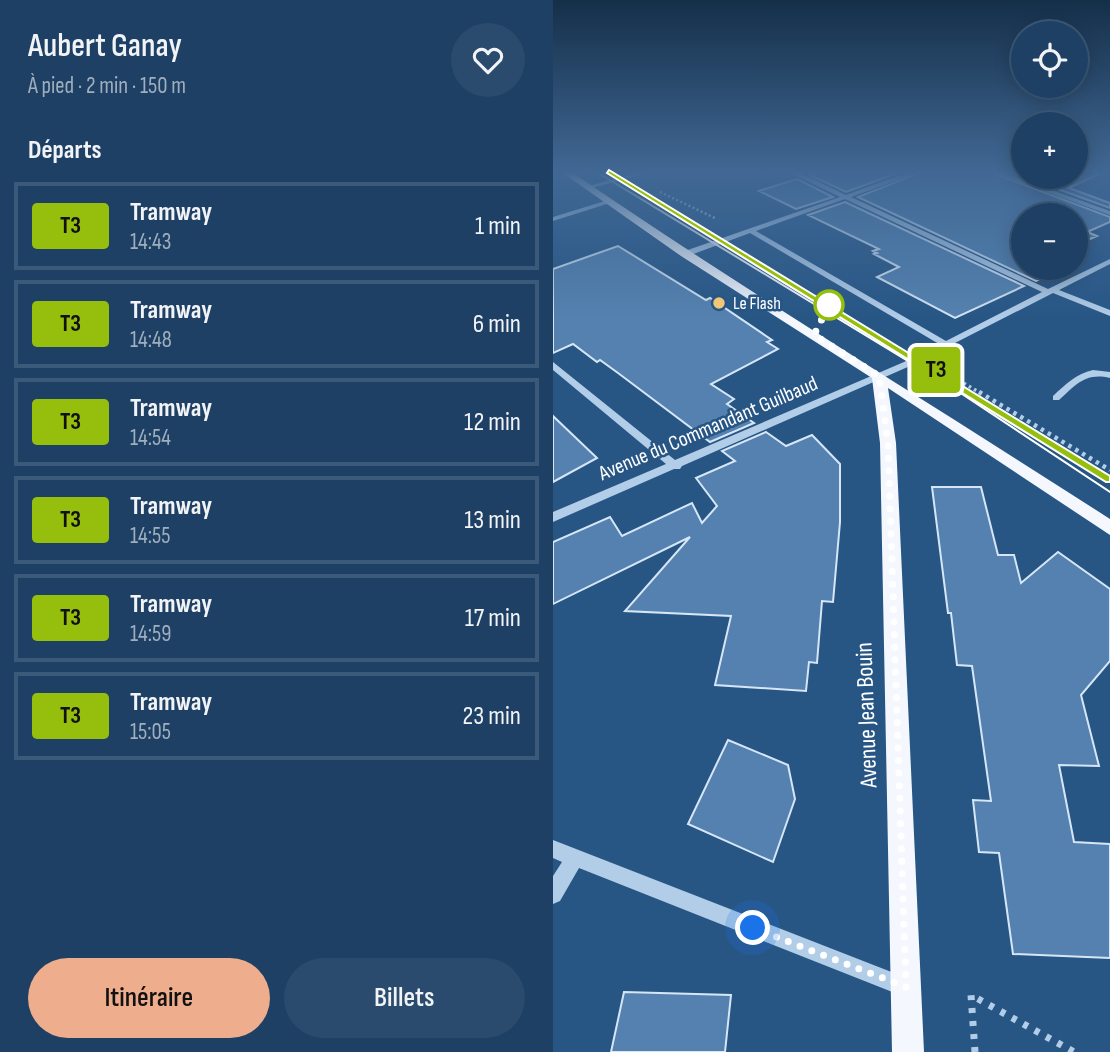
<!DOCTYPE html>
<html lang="fr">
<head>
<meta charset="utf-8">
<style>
  body { margin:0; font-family:"Sofia Sans Condensed",sans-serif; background:#2a4b6d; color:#f1f3f6; height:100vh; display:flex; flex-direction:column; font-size:26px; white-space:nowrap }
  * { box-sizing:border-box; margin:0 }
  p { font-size:23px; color:#a0afbf }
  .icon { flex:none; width:38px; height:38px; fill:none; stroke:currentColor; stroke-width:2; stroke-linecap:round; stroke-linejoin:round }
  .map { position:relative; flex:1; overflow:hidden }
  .side { display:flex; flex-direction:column; background:#1d4064; width:553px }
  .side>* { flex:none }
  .badge { padding:0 14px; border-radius:5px; font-size:24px; line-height:46px }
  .tools { position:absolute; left:458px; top:21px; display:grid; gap:14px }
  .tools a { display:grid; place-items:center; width:77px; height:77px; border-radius:50%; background:#1d4064; box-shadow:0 4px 18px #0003,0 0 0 2px #3b5978; font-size:35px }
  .you { position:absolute; width:35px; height:35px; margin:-18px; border:5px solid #fff; border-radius:50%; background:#1a73e8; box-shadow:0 0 0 10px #1a73e833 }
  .map>.badge { position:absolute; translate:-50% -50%; box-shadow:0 0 0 4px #fff }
  h2 { padding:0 28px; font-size:26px; line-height:63px }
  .round { display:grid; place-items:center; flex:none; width:74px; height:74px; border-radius:37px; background:#2a4b6d }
  .overview { display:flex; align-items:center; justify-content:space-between; height:119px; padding:0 28px }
  h1 { font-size:33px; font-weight:600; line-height:52px }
  .primary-button { display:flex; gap:14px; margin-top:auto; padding:14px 28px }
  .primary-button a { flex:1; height:80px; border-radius:42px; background:#eead8d; color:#111; font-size:28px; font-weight:600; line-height:80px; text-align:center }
  .primary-button a+a { background:#2a4b6d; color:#f1f3f6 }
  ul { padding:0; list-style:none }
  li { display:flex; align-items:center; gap:21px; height:88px; margin:0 14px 10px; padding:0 14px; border:4px solid #3b5978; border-radius:0px }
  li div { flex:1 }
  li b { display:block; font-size:26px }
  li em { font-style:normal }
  li .badge { min-width:77px; font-weight:700; text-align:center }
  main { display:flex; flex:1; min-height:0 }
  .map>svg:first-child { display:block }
  .building { fill:#5481af; stroke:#d6e6f6; stroke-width:2 }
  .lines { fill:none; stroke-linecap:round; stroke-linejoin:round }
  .path-far3 { stroke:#b2cde8; stroke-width:2.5; stroke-dasharray:2 2.5; stroke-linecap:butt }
  .path-far2 { stroke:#b2cde8; stroke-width:3.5; stroke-dasharray:2.5 3.5; stroke-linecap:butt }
  .path-far1 { stroke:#b2cde8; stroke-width:4.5; stroke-dasharray:3.5 4.5; stroke-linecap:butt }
  .path { stroke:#b2cde8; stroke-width:7; stroke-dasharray:5 8; stroke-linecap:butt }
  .minor { fill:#b2cde8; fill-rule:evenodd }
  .major { fill:#f4f8fe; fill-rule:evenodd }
  .tram { stroke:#fff; stroke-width:2 }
  .line { fill:#96be0d; stroke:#fff; stroke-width:2 }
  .walk { stroke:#fff; stroke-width:7; stroke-dasharray:0 12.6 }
  .poi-dot { fill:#f0c678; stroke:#275685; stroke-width:2.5 }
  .stop-dot { fill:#fff; stroke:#96be0d; stroke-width:3.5 }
  .labels { text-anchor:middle; stroke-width:5; stroke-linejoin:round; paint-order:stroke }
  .far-poi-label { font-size:18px; fill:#fff; stroke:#275685; text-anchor:start }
  .street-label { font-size:21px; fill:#fff; stroke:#275685 }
  .near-street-label { font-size:24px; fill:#fff; stroke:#275685 }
</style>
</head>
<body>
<main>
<section class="side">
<div class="overview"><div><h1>Aubert Ganay</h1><p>À pied · 2 min · 150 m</p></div><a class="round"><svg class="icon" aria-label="heart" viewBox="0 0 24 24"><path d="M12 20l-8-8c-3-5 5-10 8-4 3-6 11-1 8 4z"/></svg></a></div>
<h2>Départs</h2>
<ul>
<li><span class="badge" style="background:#96be0d;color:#111">T3</span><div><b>Tramway</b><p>14:43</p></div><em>1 min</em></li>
<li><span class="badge" style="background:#96be0d;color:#111">T3</span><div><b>Tramway</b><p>14:48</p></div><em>6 min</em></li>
<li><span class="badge" style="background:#96be0d;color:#111">T3</span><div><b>Tramway</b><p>14:54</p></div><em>12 min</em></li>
<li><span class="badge" style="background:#96be0d;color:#111">T3</span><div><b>Tramway</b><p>14:55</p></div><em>13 min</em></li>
<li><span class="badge" style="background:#96be0d;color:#111">T3</span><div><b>Tramway</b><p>14:59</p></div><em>17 min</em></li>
<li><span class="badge" style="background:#96be0d;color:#111">T3</span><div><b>Tramway</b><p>15:05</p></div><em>23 min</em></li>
</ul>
<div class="primary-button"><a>Itinéraire</a><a>Billets</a></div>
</section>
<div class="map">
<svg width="557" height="1052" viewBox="0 0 557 1052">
  <rect width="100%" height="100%" fill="#275685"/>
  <path class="building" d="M267,171h83l-57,21 -36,-17z
    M371,171h63l123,46v5l-23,10 10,4 -21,9v-30h-52v51l-4,2h45l-29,13 -178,-84z
    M455,171h16v6h52v-6h29l-36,17 41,15v5z
    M244,179l36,18 -37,12 -37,-18z
    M292,202l179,84 -69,32 -78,-41 22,-10 -25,-13 3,-1 -4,-2 6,-2 -71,-34z
    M65,246l88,54 4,-2 62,42 -5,2 11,7 -67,35 23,15 -7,5 27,19 -44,19 -92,-69 -18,-13 -3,2 -24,-18 -20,9v-84z
    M0,416l44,42 -44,24z
    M213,432l20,14 26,-11 28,29v58l-7,80 -11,-1 -5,62 -8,-1 -3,29 -91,-6 16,-69 -106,-5 65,-74 -137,67v-62l57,-25 12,19 70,-33 10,20 15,-17 -21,-28 39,-17 -13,-10z
    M379,487h49l17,68h16l7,28 37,-31 52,37v72l-29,34 18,71 -40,-1 15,77 36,2v114l-97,-4 -14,-101 -20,-1 -6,-52 18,1 -19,-135 -15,-1 -6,-52h-3z
    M175,740l60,25 7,34 -22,63 -85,-38z
    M71,992l107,3 -6,57h-114z"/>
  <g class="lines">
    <path class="path-far3" d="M107,192l55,26"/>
    <path class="path-far2" d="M390,371l39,23"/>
    <path class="path-far1" d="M426,392l131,78"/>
    <path class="path" d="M422,1052l-4,-57 103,57"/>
    <path class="minor" d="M91,171h12l-68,18 -3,-2z
      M234,171h9l50,24 66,-24h10l-71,26 197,92 62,-30v5l-51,26 51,20v6l-57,-23 -143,73 -228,100 -2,3h-6l-121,53v-10l113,-48 -113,-94v-8l122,98 229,-98 35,-18 -189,-111 -62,23h-6v-4l158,-55zM292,199l197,93 -96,49 -190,-110z
      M436,171h10l111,40v4z
      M55,200l2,3 -57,18v-4z
      M540,370l17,2v6c-25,-6 -34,7 -51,22h-6v-4c13,-12 23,-22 40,-26z
      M0,840l359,140 3,7 -3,7 -7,3 -326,-129 -19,33 -7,3v-28l9,-14 -9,-4z"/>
    <path class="major" d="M7,171h10c177,121 360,232 540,348v16l-222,-147 8,55 28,609h-32l-12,-609 -8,-65 -191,-122z"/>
    <path class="tram" d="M42,171l364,221 151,100
      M519,455l38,24"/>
  </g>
  <linearGradient id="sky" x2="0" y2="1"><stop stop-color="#152f49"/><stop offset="0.54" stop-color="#416894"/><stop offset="1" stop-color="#416894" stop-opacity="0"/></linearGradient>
  <rect width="557" height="319" fill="url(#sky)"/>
  <path class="line" d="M56,170l501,306v6h-4l-499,-309z"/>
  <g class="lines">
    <path class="walk" d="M200,928l153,59 -18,-544 -9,-67 -65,-41 15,-30"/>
  </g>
  <circle class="poi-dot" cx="166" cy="303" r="7"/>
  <circle class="stop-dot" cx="276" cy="305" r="14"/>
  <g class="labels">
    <g class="far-poi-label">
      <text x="180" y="309">Le Flash</text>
    </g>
    <g class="street-label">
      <text transform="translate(155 428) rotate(-23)" y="7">Avenue du Commandant Guilbaud</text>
    </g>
    <g class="near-street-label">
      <text transform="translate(313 715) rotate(-92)" y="8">Avenue Jean Bouin</text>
    </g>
  </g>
</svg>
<div class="tools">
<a><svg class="icon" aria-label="locate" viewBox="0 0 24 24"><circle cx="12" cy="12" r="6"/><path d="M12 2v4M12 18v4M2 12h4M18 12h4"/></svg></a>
<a>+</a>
<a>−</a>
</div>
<div class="you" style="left:200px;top:928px"></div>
<b class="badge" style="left:383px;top:370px;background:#96be0d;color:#111">T3</b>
</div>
</main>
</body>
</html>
